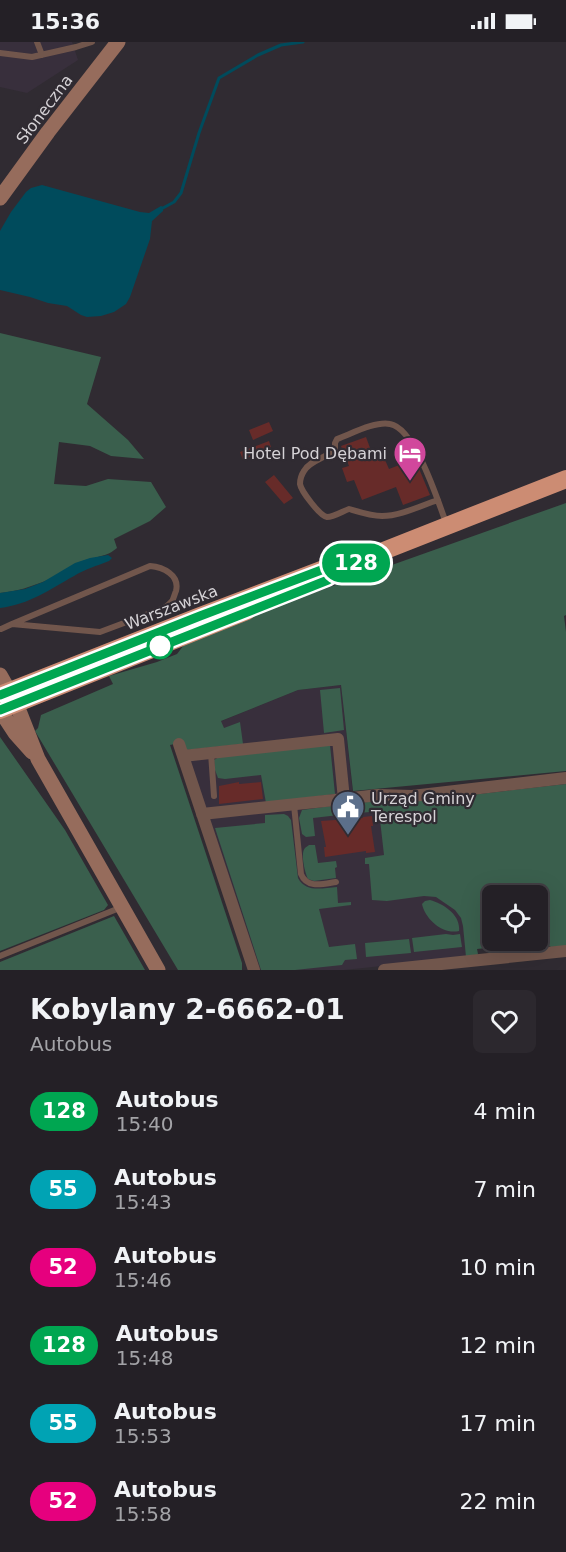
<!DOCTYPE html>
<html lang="pl">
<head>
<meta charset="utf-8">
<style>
  body { margin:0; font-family:"DejaVu Sans",sans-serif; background:#2c282e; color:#f1f3f6; height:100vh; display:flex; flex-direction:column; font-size:22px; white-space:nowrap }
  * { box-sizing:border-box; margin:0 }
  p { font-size:20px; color:#a3a3a7 }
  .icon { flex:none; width:33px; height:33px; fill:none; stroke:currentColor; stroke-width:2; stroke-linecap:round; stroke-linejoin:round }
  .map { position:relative; height:928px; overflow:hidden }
  .panel { display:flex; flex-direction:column; background:#242026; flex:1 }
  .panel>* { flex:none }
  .badge { padding:0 12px; border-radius:20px; font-size:21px; line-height:39px }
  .tools { position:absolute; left:482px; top:843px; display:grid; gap:12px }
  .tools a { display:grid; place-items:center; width:66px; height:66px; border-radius:9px; background:#242026; box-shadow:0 6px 24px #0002,0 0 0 2px #413e43; font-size:30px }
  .map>.badge { position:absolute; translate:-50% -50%; box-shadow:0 0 0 3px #fff }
  .round { display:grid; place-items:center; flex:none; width:63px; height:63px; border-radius:9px; background:#2c282e }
  .headline { display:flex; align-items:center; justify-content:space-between; height:102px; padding:0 30px }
  h1 { font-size:28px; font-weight:700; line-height:45px }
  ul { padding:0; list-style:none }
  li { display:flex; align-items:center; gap:18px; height:78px; padding:0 30px }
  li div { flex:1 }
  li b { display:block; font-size:22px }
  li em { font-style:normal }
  li .badge { min-width:66px; font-weight:700; text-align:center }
  .status { display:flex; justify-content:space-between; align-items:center; height:42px; padding:0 30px; background:#242026; direction:ltr }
  .status svg { height:16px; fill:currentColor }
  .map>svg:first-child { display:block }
  .built { fill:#382f3c }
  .green { fill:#3a5f4d; fill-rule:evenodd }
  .water { fill:#004b5c }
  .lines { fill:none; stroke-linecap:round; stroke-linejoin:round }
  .stream { stroke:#004b5c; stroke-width:3 }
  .building { fill:#672b29 }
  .lane { stroke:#71564c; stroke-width:6 }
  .street { stroke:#71564c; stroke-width:12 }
  .secondary { stroke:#966c5c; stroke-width:15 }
  .highway { stroke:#cc8c73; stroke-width:18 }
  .line-casing { stroke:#fff; stroke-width:14 }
  .line { stroke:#00a651; stroke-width:9 }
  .stop-dot { fill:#fff; stroke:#00a651; stroke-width:3 }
  .labels { text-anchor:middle; stroke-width:4.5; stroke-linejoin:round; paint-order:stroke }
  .street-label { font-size:16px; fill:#d5d2d6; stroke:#302b32 }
  .poi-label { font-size:16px; fill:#d5d2d6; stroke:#302b32; text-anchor:end }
</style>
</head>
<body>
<div class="status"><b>15:36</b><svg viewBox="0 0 49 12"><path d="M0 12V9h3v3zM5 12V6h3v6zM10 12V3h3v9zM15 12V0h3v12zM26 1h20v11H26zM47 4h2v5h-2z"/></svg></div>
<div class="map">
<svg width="566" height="928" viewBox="0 0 566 928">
  <rect width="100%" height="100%" fill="#302b32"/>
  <path class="built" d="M0,0h72l6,18 -51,33 -27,-6z
    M341,643l13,119 56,-2 43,-4 15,159 -124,13h-84l-78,-233 116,-47z"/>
  <path class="green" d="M0,291l101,24 -14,47 41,36 16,19 -33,-3 -21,-10 -31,-4 -5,42 32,2 22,-7 43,3 15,25 -16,14 -36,18 3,9c-11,9 -13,6 -25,11 -30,14 -59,31 -92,34z
    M566,461v112l-2,1 2,16v139l-213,20 -12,-106 -43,5 -77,31 3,7 16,-6 3,22 -57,6 -2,-8 -14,3 72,218v7h-64l-143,-239 3,-3 3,-13 72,-31 -4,-8 48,-14 20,-8 10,-13 19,-10z
    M340,646l4,42 -20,3 -4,-43z
    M0,695l65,93 43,75 -4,5 -104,41z
    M330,703l5,49 -69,9 -5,-28 -36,4 -7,-1 -3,-8 -1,-10 5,-3z
    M566,742v162l-15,1 -3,-2v-4l-9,1 1,4 -3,4 -47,5 -4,-7 -9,1 1,5 -2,2 -10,1 -3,-31 -2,-8 -6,-8 -19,-13 -12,-1 -37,5 -15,-1 -3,-36h-4v-6l19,-3 -5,-44 -29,3 -1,-10 38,-4 21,2zM492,854h45v44h-45z
    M338,763l1,10 -26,3 2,18 -9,1 -4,-3 -3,-16 3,-8z
    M284,772l4,2 3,4 7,58c8,15 24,10 39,9l1,16 13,-1v3l-32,4 10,38 26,-3 2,15 -12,1 -3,5 -47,5h-34l-46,-142 50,-5v-8z
    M309,803h6l3,18 18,-2 1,6 -2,1 1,10 -22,3 -6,-2c-3,-6 -8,-26 -3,-31 1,-1 3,-2 4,-3z
    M430,858c14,4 31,15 29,31 -16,4 -34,-12 -37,-27l3,-3z
    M114,874l31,54h-145v-8z
    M446,892l7,1 7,-1 2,13 -48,5 -2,-14z
    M409,897l2,14 -45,4 -1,-14z"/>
  <path class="water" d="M42,143l98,27 9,1 12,-7 2,1v4l-11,10 -2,18 -20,58 -4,7 -12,8 -13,4 -14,1 -6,-2 -14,-9 -19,-3 -18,-6 -30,-7v-59l11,-19 15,-20 5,-4z
    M108,513l4,3 -3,3c-12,5 -24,8 -35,15 -25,14 -44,28 -74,32v-15l25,-4 18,-7 32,-19 15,-5z"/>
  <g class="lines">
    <path class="stream" d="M163,166l11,-6 7,-9 18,-60 20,-55 39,-23 23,-10 22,-3"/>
  </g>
  <path class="building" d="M269,380l4,9 -20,9 -4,-10z
    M366,395l7,19 9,-3 7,16 26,-10 15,36 -27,10 -7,-18 -34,13 -8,-20 -7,2 -5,-14 7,-2 -8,-20z
    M269,399l2,6 -28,13 -3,-8z
    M274,433l19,23 -9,6 -19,-22z
    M239,740v2l22,-2 2,17 -44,5v-18z
    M372,774l1,10h-2l4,26 -9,1v-2l-41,6 -1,-10h2l-5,-26 42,-3v-1z"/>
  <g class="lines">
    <path class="lane" d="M37,0l5,13
      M0,11l32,4 44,-10 16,-5
      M438,458c-18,6 -38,16 -56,16 -11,0 -23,-4 -33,-7 -6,2 -15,8 -22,8 -7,-1 -26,-26 -27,-33 0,-4 2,-10 4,-13 6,-11 23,-13 31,-22v-6l2,-4c14,-5 38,-18 53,-15 25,4 48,77 56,99
      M0,587h1l11,-5 138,-58c13,1 30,9 26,25 -1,2 -3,9 -4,10 -2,3 -5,5 -8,7l-64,24 -88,-8
      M211,711l3,43
      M294,763l7,69c6,15 22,10 35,8
      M0,914l122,-49"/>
    <path class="street" d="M179,702l75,226
      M183,714l155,-17 6,60 -142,15
      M344,757l34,-4 34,1 154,-18
      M384,928l182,-19"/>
    <path class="secondary" d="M0,156l48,-66 70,-90
      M0,633l16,28 22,56 120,211
      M0,668l15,23 17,19"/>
    <path class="highway" d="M0,653l200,-79 124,-47 34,-8 208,-82
      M0,668l247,-99"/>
  </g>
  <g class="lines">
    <g class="line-casing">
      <path id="line" d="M0,653l200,-79 124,-47 34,-8 -30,19 -328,130"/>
    </g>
    <use href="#line" class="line"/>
  </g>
  <defs>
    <g id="hotel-pin" transform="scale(1.725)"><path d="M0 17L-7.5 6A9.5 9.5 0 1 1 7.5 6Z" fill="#d1479c" stroke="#302b32"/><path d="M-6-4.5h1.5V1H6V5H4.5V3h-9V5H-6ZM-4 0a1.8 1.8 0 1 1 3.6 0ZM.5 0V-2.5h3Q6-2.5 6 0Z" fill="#fff"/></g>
    <g id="civic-pin" transform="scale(1.725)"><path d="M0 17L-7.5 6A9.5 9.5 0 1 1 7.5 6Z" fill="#5c6f8a" stroke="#302b32"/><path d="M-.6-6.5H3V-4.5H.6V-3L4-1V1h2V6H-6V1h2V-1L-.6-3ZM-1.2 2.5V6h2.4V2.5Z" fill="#fff"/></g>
  </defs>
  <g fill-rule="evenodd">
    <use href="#hotel-pin" x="410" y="411"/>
    <use href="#civic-pin" x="348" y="765"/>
  </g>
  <circle class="stop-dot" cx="160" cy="604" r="12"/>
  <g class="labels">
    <g class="street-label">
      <text transform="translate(44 67) rotate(-53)" y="6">Słoneczna</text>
      <text transform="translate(171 565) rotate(-21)" y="6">Warszawska</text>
    </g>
    <g class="poi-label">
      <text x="387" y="417">Hotel Pod Dębami</text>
      <text x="371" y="762" text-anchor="start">Urząd Gminy<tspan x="371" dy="18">Terespol</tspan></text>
    </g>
  </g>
</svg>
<div class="tools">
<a><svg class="icon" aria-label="locate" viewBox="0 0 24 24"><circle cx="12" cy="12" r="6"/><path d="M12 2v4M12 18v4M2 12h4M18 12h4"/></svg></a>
</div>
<b class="badge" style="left:356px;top:521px;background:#00a651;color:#fff">128</b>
</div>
<section class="panel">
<div class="headline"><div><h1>Kobylany 2-6662-01</h1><p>Autobus</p></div><a class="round"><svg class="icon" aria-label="heart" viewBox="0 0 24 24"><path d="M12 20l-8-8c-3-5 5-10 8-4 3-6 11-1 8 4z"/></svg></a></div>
<ul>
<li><span class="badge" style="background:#00a651;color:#fff">128</span><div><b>Autobus</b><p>15:40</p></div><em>4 min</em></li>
<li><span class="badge" style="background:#00a3b4;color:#fff">55</span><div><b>Autobus</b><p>15:43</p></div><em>7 min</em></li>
<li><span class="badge" style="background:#e6007e;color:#fff">52</span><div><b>Autobus</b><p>15:46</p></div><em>10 min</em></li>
<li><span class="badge" style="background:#00a651;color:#fff">128</span><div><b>Autobus</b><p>15:48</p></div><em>12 min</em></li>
<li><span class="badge" style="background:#00a3b4;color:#fff">55</span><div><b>Autobus</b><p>15:53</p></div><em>17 min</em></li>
<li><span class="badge" style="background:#e6007e;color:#fff">52</span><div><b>Autobus</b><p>15:58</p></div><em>22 min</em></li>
</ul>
</section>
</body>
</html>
